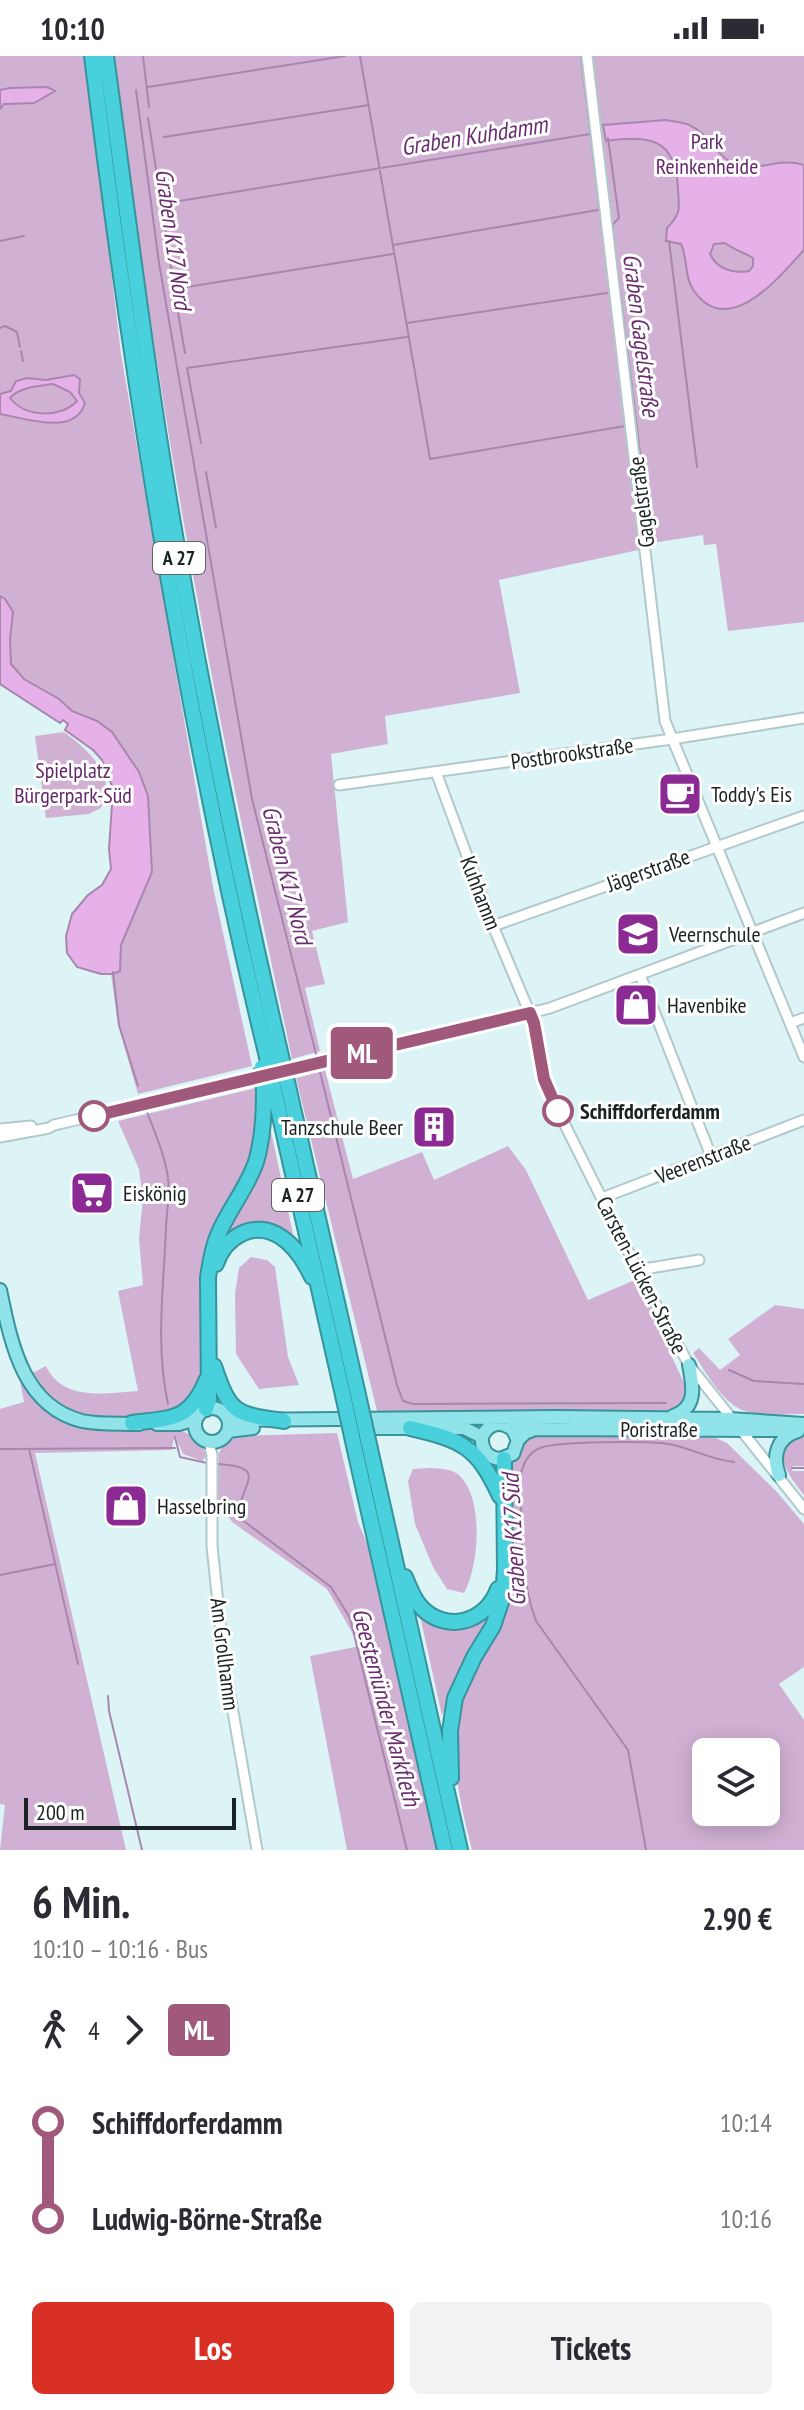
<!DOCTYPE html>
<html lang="de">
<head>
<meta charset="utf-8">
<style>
  body { margin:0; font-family:"PT Sans Narrow",sans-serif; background:#f2f2f3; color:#2b2b33; height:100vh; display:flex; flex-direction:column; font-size:30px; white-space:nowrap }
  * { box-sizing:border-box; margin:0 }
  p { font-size:26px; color:#7c7c81 }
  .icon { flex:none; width:44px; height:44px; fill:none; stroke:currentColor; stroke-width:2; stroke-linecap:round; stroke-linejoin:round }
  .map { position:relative; height:1794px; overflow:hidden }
  .panel { display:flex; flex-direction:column; background:#fff; flex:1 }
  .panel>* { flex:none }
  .badge { padding:0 16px; border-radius:6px; font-size:28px; line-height:52px }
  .tools { position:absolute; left:692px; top:1682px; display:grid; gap:16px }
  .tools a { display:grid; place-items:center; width:88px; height:88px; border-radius:12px; background:#fff; box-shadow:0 4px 20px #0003; font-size:40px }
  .scale { position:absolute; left:24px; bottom:20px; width:212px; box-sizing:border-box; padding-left:8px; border:4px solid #1a2323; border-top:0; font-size:22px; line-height:28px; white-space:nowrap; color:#1a2323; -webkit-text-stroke:6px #fff; paint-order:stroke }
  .map>.badge { position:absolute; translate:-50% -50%; box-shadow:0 0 0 4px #fff }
  .legs { display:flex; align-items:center; gap:12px; height:88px; padding:0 32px; font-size:26px }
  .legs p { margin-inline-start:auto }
  .headline { display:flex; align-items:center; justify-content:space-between; height:136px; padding:0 32px }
  h1 { font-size:44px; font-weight:800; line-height:60px }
  .button { display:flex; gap:16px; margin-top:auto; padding:16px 32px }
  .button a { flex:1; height:92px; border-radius:12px; background:#d93025; color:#fff; font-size:32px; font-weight:800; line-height:92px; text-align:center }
  .button a+a { background:#f2f2f3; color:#2b2b33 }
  ul { padding:0 32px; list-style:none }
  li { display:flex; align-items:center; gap:28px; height:96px; font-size:30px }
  li i { display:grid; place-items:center; width:12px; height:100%; margin:0 10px; background:currentColor }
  li i::after { content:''; width:20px; height:20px; margin:-10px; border:6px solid; border-radius:50%; background:#fff }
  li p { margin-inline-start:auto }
  li:first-child i { background:linear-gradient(#0000 50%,currentColor 0) }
  li:last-child i { background:linear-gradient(currentColor 50%,#0000 0) }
  .status { display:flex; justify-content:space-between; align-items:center; height:56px; padding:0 40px; background:#fff; direction:ltr }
  .status svg { height:22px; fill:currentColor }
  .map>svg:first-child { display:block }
  .green { fill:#d1b1d3; fill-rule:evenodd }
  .water { fill:#e5b1e8; stroke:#a886ad; stroke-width:2; fill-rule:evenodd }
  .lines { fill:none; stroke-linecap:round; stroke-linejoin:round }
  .stream { stroke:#a886ad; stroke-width:2 }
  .minor-casing { stroke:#b2c9cb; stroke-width:13 }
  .major-casing { stroke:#38939b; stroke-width:16 }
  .highway-casing { stroke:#38939b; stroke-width:18 }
  .minor { stroke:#fff; stroke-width:9 }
  .major { stroke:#91e3ea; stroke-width:12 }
  .highway { stroke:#48d0dc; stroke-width:14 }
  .highway-bridge-casing { stroke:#38939b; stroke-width:18; stroke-linecap:butt }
  .highway-bridge { stroke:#48d0dc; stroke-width:14 }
  .line-1-casing { stroke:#fff; stroke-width:18 }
  .line-1 { stroke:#a0587b; stroke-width:12 }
  .stop-1-dot { fill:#fff; stroke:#a0587b; stroke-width:4 }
  .labels { text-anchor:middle; stroke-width:6; stroke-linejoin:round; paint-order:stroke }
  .shield { fill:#fff; stroke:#5f6565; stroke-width:2 }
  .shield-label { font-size:20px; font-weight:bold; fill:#1a2323 }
  .park-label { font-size:22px; fill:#65296a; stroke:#fff }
  .street-label { font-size:22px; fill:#1a2323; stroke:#fff }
  .poi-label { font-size:22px; fill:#1a2323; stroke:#fff; text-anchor:start }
  .stop-label { font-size:22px; font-weight:bold; fill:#1a2323; stroke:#fff; text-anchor:start }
  .water-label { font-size:24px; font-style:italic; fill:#6a2e6f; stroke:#fff }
</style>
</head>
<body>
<div class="status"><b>10:10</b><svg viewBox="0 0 49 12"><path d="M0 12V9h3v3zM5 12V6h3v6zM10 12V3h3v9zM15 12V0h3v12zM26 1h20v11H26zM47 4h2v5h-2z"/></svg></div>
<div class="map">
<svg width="804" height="1794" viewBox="0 0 804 1794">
  <rect width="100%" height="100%" fill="#dcf4f6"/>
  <path class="green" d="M0,0h86l35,298 92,533 39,179 -114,28 -20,-69 -7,-51 9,-3 1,-26 31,-73 -55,-151 -25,-10 -13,-12 -35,-20 -24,-27z
    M115,0h469l59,493 -144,31 21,113 -135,23 3,28 -57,10 17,168 -36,9 13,53 -20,4 15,63 -28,8c-28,-133 -58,-265 -83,-398 -38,-200 -70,-402 -94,-605z
    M590,0h214v566l-76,9 -12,-87 -12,1 -1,-10 -51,8z
    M64,676c23,17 55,44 37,76l-12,6 -43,4 -11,-82z
    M325,1014l28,109 69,-27 12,28 74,-34 18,24 62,130 49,-21 37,71 -4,3 17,36 -6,13 4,3 -20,11 -287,-1 -82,-337z
    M256,1032l1,40 -3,20 -16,40 -25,42 -10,142 -3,11 -16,25c-27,6 -41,8 -68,8 -43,-1 -59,-6 -85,-42l15,-8c17,36 60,27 92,25l-20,-100 25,-6 -4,-47 4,-39 -4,-30 -21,-48z
    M270,1071l23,107c-26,-12 -46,-13 -70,4l43,-94z
    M251,1201l16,3 8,7 13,90 11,28 -40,4 -23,-35 -1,-60 4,-26z
    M775,1249l29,4v105c-19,0 -44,3 -62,-4 -21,-9 -36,-38 -49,-57l6,-5 21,22 20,-15 -12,-16z
    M19,1320l19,25 70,28 74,2c11,4 23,14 24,26l-4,4 -19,-7 -7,-16 -2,1 -3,11 -136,3 91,397h-126l5,-45 -5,-1v-395l24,-7z
    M698,1376l1,5 17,1 11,5 50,49 27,32v143l-25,17 25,36v130h-332c-13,-51 -28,-113 -6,-164 15,-32 36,-59 44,-94v-130l14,-22 11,-7zM706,1696h60v60h-60z
    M337,1377l21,89 11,26 68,302h-90l-37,-194 50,-10 -33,-57 -95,-67 -8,-12h-7l2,-57 3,-6 12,-11z
    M799,1381h5v29h-11l-1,5h12v24c-15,-19 -35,-42 -5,-58z
    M430,1412c10,1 22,0 30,8 24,24 19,90 4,117l-17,-4 -14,-22 -18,-43 -7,-43 5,-12z
    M420,1560c22,16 42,17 67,4l-28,49 -17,47z"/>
  <path class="water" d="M47,31l8,4 -21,12 -30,1 -4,5v-19l10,-2z
    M666,64c8,2 18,2 25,6 20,9 26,34 49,40 20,5 39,-9 64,-1v85c-25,27 -75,90 -110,41 -10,-14 -6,-32 -13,-47l-15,-3 1,-13c15,-15 12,-20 11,-39 -2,-50 -28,-55 -72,-48l-3,-16zM725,187c9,7 18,9 28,15v8l-4,5c-16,3 -32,-2 -39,-17l4,-10z
    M74,319l6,4 -1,14 6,10c-10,34 -60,15 -85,11v-20l11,-3 5,-10 11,-3 19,2zM53,328l17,8 7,9c-15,17 -52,17 -67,-3 9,-11 29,-12 43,-14z
    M0,540l5,3 8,13 -3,27 1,25 13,15 35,20 13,12 25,10 15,11 27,40 9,24 4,76 -31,73 -1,26 -7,3h-12l-24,-7 -10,-14 -1,-17 6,-22 16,-19 14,-10 9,-16 -2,-20 4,-60 -11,-29 -9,-10 -28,-20 3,-6 -5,-4 -3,3 -60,-39z"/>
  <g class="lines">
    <path class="stream" d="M143,0l6,51
      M360,0l70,403 195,-33
      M581,0l49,405
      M148,31l197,-31
      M136,34l23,173 93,536 66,263
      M148,62l9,57
      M164,81l205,-32
      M608,82l11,80 -6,6v9l38,309
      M158,128l5,32
      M161,148l429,-70
      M165,170l9,62
      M0,185l24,-5
      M669,185l28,226
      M393,189l205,-35
      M407,267l200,-30
      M0,272l5,-2 12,6 3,15
      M21,295l2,10
      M185,297l-11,-64 219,-35
      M201,387l-14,-75 220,-31
      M206,416l10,56
      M113,916l6,53 19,61
      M319,1012l78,317 6,16 10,3 253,-1
      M145,1051c9,23 19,46 23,70 2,16 -1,34 -2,49 -2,61 -11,117 2,178
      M729,1314l25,11 50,3
      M175,1381l5,20 27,6
      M0,1393l175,-1
      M29,1393l49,215
      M217,1408c60,3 15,25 24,55l90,68 19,31 57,232
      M792,1412h12
      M0,1519l55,-11
      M108,1640l1,15 33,139
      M646,1794l-18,-100 -92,-129c-17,-45 -14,-96 -16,-144 3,-12 7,-24 20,-29 15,-7 109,-7 129,-4 22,4 42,16 65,18"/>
    <g class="minor-casing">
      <path id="minor" d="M587,0l78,665 139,336
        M436,716l57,154 41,97 13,66 94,188 48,88 115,144
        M339,729l333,-46 132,-21
        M493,870l311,-110
        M640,919l71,181
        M790,967l14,-5
        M280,1017l270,-65 254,-95
        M0,1073l31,-3
        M0,1081l49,-9 5,-3 212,-49
        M602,1142l202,-78
        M638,1214l61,-10
        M209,1386l3,13v91l12,114 33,190"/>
    </g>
    <g class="major-casing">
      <path id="major" d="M0,1234c11,52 22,116 82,131 18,4 38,2 57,3
        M195 1369a17 17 0 1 1 34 0a17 17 0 1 1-34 0Z
        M673,1360c25,-8 20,-31 16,-51
        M229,1364l327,-3 174,2 74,5
        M157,1368h22l17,-5
        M359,1372h105l18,9
        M513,1374l5,10 -5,14 -13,5c-13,-1 -19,-10 -18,-22 6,-14 19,-17 31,-7l19,-7
        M228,1375l25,-3
        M518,1384l7,-7 10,-4 256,1
        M779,1419c-7,-19 -2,-38 19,-44"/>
    </g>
    <g class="highway-casing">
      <path id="highway" d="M92,0c41,336 95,672 175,1001
        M106,0c22,162 42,324 70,485 30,172 65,344 105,515
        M288,1030l70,309
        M274,1034l69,305
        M216,1208c9,-27 38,-45 65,-27 14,9 24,25 31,40
        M214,1310c16,48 21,48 70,55
        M206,1353l3,-10 -1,-121c2,-15 4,-29 10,-43 11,-26 29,-47 38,-73 7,-23 8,-46 8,-70
        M132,1367c40,-5 58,-2 75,-44
        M410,1372c52,12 67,18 90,68
        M370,1393l90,401
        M355,1394l90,400
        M405,1521c4,10 8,21 15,29 25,28 66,17 78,-17
        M451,1722l-1,-47 5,-33 19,-41 19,-31 10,-30 2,-26 -1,-111"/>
    </g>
    <use href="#minor" class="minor"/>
    <use href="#major" class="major"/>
    <use href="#highway" class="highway"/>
    <g class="highway-bridge-casing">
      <path id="highway-bridge" d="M281,1000l7,30
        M267,1001l7,33
        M262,1011l2,25
        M343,1339l12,55
        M358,1339l12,54"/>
    </g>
    <use href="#highway-bridge" class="highway-bridge"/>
  </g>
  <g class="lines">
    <g class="line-1-casing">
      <path id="line-1" d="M94,1060l436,-103 4,10 10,56 14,32"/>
    </g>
    <use href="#line-1" class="line-1"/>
  </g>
  <defs>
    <g id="cafe-square" transform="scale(2.3)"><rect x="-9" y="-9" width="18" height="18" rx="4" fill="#8b2a93" stroke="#fff"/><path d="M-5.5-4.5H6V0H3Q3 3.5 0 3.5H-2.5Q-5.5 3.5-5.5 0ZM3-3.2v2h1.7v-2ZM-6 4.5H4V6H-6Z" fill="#fff"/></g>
    <g id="school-square" transform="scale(2.3)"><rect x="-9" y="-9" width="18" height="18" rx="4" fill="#8b2a93" stroke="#fff"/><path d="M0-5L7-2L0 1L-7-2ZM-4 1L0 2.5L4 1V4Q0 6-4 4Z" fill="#fff"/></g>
    <g id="shop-square" transform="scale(2.3)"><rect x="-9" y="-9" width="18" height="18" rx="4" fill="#8b2a93" stroke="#fff"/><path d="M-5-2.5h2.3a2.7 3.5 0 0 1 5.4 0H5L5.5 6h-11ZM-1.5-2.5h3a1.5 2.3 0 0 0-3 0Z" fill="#fff"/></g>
    <g id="building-square" transform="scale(2.3)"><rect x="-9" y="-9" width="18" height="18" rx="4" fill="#8b2a93" stroke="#fff"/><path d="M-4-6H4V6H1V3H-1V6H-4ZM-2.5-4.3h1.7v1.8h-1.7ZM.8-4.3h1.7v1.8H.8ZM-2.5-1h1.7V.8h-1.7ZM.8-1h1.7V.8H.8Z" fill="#fff"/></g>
    <g id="supermarket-square" transform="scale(2.3)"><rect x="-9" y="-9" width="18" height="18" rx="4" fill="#8b2a93" stroke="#fff"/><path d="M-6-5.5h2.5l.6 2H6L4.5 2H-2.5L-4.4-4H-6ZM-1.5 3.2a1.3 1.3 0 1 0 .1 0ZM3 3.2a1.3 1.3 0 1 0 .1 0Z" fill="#fff"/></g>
  </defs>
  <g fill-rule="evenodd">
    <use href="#cafe-square" x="680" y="738"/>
    <use href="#school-square" x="638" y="878"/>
    <use href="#shop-square" x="636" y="949"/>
    <use href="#building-square" x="434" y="1071"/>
    <use href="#supermarket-square" x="92" y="1137"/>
    <use href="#shop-square" x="126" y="1450"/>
  </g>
  <g class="stop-1-dot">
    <circle cx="558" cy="1055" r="14"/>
    <circle cx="94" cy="1060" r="14"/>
  </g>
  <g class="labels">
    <g class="shield">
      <rect x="153" y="486" width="52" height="32" rx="6"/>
      <rect x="272" y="1123" width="52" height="32" rx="6"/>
    </g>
    <g class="shield-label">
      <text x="179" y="509">A 27</text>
      <text x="298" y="1146">A 27</text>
    </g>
    <g class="park-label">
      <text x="707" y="93">Park<tspan x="707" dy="25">Reinkenheide</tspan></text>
      <text x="73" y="722">Spielplatz<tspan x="73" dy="25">Bürgerpark-Süd</tspan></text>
    </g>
    <g class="street-label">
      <text transform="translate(641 446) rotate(-97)" y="8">Gagelstraße</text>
      <text transform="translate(572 697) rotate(-8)" y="8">Postbrookstraße</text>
      <text transform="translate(648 814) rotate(-20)" y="8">Jägerstraße</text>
      <text transform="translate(481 837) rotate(69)" y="8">Kuhhamm</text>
      <text transform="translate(703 1103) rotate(-21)" y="8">Veerenstraße</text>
      <text transform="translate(642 1219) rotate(63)" y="8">Carsten-Lücken-Straße</text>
      <text x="659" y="1381">Poristraße</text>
      <text transform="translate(225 1598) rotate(83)" y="8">Am Grollhamm</text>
    </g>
    <g class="poi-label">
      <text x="711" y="746">Toddy's Eis</text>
      <text x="669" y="886">Veernschule</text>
      <text x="667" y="957">Havenbike</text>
      <text x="403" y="1079" text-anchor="end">Tanzschule Beer</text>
      <text x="123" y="1145">Eiskönig</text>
      <text x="157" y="1458">Hasselbring</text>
    </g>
    <g class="stop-label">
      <text x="580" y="1063">Schiffdorferdamm</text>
    </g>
    <g class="water-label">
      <text transform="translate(474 80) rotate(-9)" y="8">Graben Kuhdamm</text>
      <text transform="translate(173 183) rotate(82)" y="8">Graben K17 Nord</text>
      <text transform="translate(641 279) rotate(83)" y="8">Graben Gagelstraße</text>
      <text transform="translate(287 819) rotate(76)" y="8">Graben K17 Nord</text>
      <text transform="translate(514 1484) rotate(-93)" y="8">Graben K17 Süd</text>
      <text transform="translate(386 1651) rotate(75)" y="8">Geestemünder Markfleth</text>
    </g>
  </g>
</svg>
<div class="tools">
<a><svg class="icon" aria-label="layers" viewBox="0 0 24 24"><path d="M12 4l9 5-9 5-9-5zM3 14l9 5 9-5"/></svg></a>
</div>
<div class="scale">200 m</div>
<b class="badge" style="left:362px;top:997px;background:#a0587b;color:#fff">ML</b>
</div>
<section class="panel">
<div class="headline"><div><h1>6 Min.</h1><p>10:10 – 10:16 · Bus</p></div><b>2.90 €</b></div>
<div class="legs"><svg class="icon" aria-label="walk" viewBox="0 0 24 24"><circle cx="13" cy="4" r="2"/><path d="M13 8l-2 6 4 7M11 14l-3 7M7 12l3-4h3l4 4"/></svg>4<svg class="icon" aria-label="forward" viewBox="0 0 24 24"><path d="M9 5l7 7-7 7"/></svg><b class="badge" style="background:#a0587b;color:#fff">ML</b></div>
<ul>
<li><i style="color:#a0587b"></i><b>Schiffdorferdamm</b><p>10:14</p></li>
<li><i style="color:#a0587b"></i><b>Ludwig-Börne-Straße</b><p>10:16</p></li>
</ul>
<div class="button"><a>Los</a><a>Tickets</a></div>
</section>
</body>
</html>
